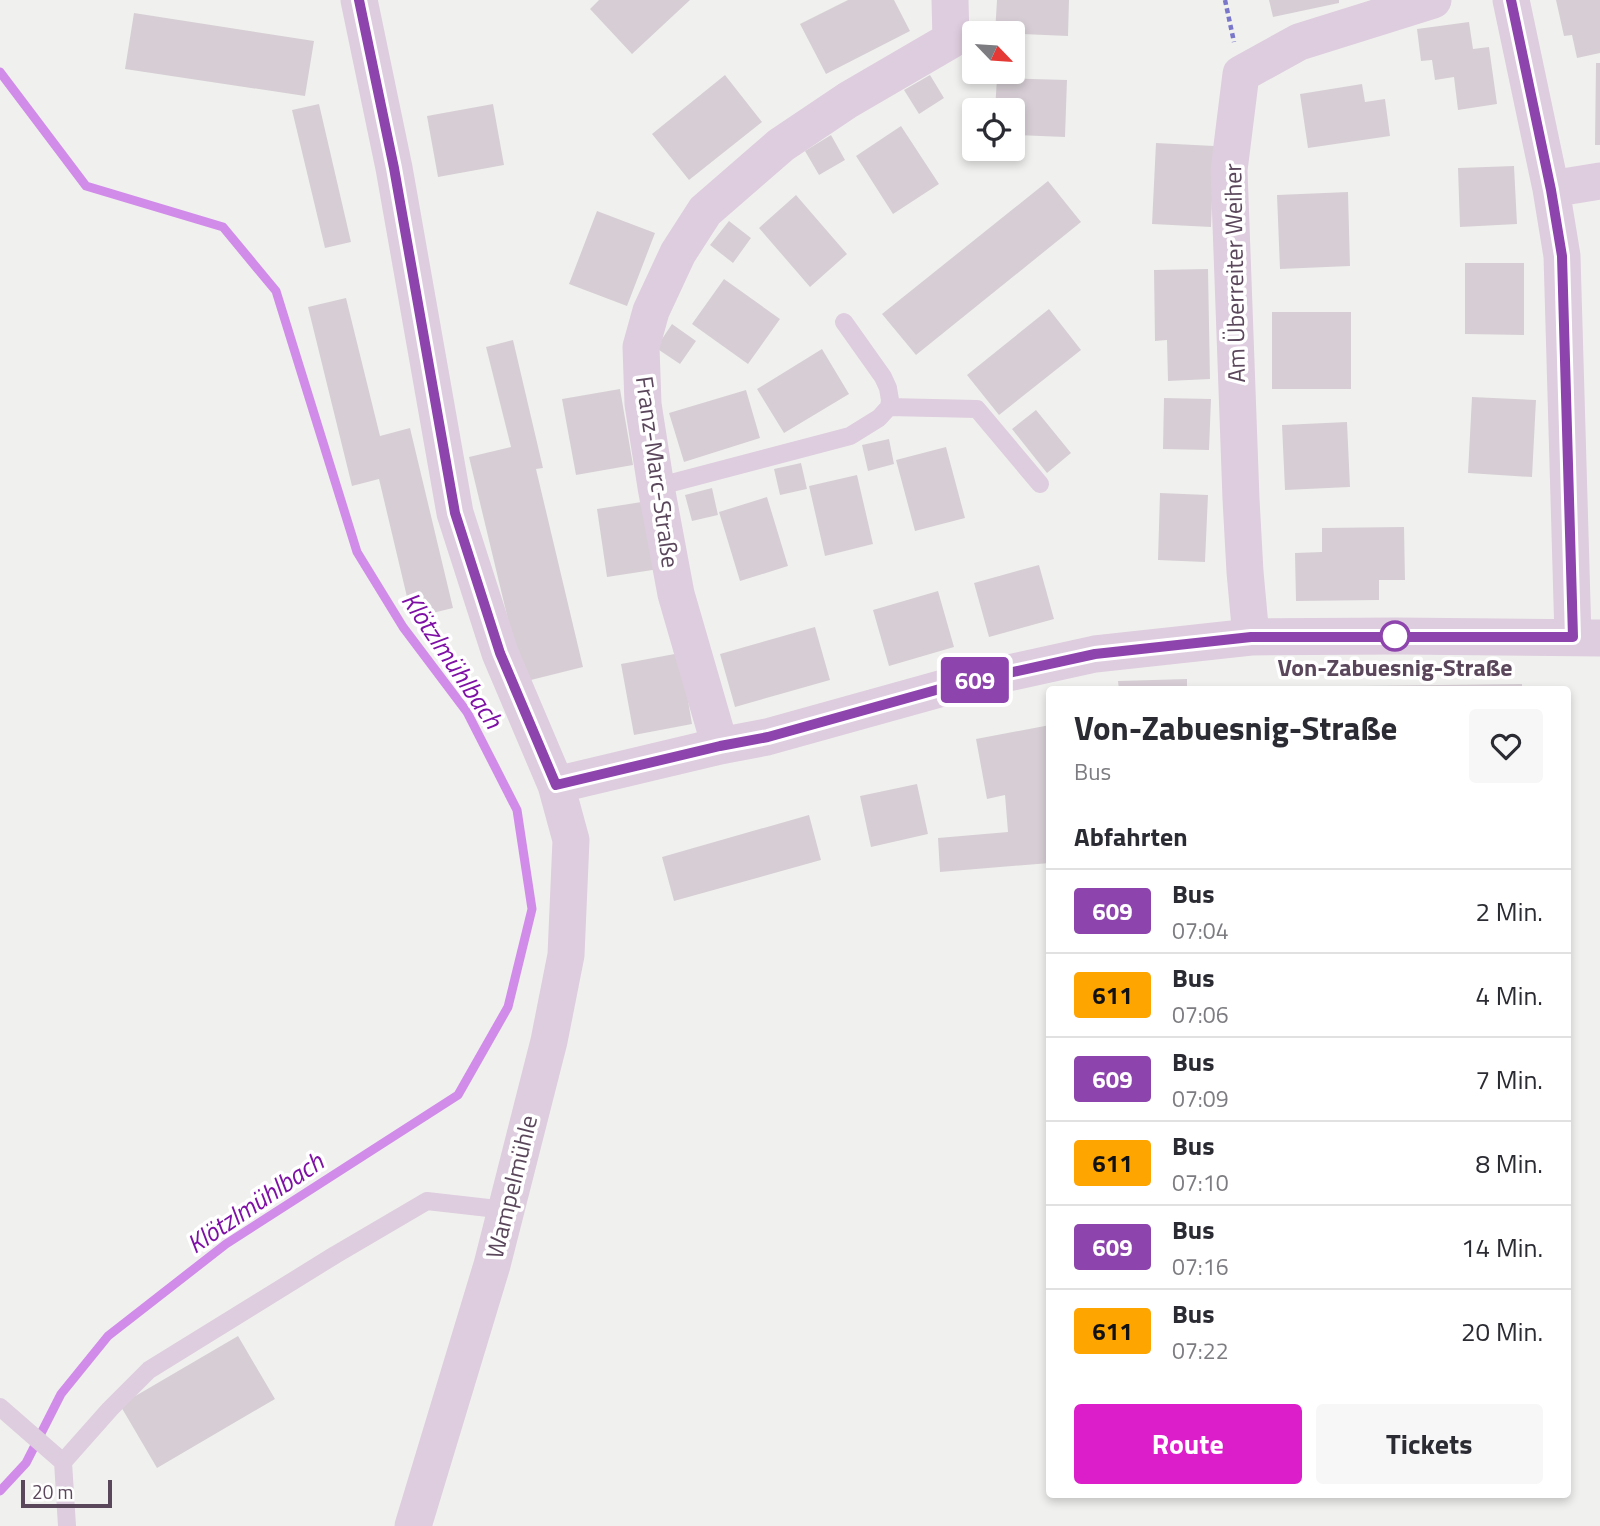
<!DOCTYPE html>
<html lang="de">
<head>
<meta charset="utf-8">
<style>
  body { margin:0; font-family:"Titillium Web",sans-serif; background:#f7f7f7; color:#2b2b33; height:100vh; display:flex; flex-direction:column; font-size:26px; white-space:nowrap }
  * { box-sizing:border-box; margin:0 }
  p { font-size:23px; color:#7c7c81 }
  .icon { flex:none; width:38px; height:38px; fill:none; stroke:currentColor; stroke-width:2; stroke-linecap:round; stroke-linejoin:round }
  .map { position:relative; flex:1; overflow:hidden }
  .side { position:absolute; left:1046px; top:686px; width:525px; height:812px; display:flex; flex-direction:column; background:#fff; border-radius:7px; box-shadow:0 4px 10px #0003 }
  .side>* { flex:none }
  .badge { padding:0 14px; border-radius:5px; font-size:24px; line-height:46px }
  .needle { width:46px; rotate:115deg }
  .tools { position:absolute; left:962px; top:21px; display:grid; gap:14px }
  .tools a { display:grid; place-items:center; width:63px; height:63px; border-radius:7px; background:#fff; box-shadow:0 4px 10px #0003; font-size:35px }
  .scale { position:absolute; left:21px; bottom:18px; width:91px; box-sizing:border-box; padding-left:7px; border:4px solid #5b475b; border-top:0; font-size:19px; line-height:24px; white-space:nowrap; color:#5b475b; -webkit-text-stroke:5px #fff; paint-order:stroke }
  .map>.badge { position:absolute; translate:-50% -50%; box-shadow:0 0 0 4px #fff }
  h2 { padding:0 28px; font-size:26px; line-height:63px }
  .round { display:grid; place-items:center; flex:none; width:74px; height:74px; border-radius:7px; background:#f7f7f7 }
  .summary { display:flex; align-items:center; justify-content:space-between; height:119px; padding:0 28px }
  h1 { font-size:33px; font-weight:700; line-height:52px }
  .action { display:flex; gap:14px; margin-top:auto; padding:14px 28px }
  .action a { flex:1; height:80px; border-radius:7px; background:#db1eca; color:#fff; font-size:28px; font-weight:700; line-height:80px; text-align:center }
  .action a+a { background:#f7f7f7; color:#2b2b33 }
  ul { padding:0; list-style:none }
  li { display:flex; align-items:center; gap:21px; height:84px; padding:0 28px; border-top:2px solid #e1e1e2 }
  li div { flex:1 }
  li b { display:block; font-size:26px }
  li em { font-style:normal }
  li .badge { min-width:77px; font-weight:700; text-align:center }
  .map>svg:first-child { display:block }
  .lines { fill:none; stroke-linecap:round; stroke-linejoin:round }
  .stream { stroke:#d18ce9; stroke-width:9 }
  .building { fill:#d6ced4 }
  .path { stroke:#7a77ca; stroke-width:4.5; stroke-dasharray:5 3.5; stroke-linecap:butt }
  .lane { stroke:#decdde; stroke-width:18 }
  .street { stroke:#decdde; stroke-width:37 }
  .line-casing { stroke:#fff; stroke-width:16 }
  .line { stroke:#8e44ad; stroke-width:10 }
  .stop-dot { fill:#fff; stroke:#8e44ad; stroke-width:3.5 }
  .labels { text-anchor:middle; stroke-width:7; stroke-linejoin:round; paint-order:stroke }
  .street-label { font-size:24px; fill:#5b475b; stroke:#fff }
  .stop-label { font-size:24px; font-weight:bold; fill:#5b475b; stroke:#fff }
  .water-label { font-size:26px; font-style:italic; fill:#7e10a5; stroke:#fff }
</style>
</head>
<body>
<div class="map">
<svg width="1600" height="1526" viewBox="0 0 1600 1526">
  <rect width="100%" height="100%" fill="#f0f1ee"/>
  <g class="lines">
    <path class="stream" d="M0,72l86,114 137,41 53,64 81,261 46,75 64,85 50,98 15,99 -24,98 -50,88 -232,149 -118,92 -47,58 -35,69 -26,28"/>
  </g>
  <path class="building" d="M599,0h91l-58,54 -42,-45z
    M848,0h46l16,31 -84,43 -26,-50z
    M997,0h72l-1,36 -73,-3z
    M1269,0h70v3l-66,14z
    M1556,0h44v53l-23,5 -5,-23 -8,1z
    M134,13l180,28 -9,55 -180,-27z
    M1469,22l4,27 16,-2 8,57 -39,6 -4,-33 -19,3 -3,-20 -11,1 -4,-32z
    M967,46h8v28h-7z
    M1596,63h4v82h-5z
    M725,75l37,47 -73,58 -37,-46z
    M930,75l14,23 -25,16 -15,-24z
    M997,78l70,2 -2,57 -52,-2v-25h-18z
    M1362,84l3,18 20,-3 5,37 -82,12 -8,-54z
    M319,104l32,138 -26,6 -33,-138z
    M493,104l11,61 -66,12 -11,-61z
    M901,126l38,58 -46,30 -37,-58z
    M831,135l14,25 -26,15 -14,-24z
    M1156,143l58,3 -3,81 -59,-3z
    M1514,166l3,58 -57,3 -2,-59z
    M1048,181l33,41 -165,133 -34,-41z
    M1348,192l2,74 -70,3 -3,-74z
    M796,195l51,59 -37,33 -51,-59z
    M597,211l58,22 -28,73 -58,-22z
    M729,221l22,17 -18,25 -23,-18z
    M1465,263h59v72l-59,-1z
    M1208,269l2,110 -42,2 -1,-41 -12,1 -1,-71z
    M724,279l56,40 -32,45 -56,-40z
    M346,298l34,138 30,-8 43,180 -41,10 -33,-139 -27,7 -44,-179z
    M1049,309l32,41 -82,65 -32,-40z
    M1272,312h79v77h-79z
    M672,324l24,17 -16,23 -24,-16z
    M513,340l30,128 -7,1 47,198 -60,15 -54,-225 42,-10 -25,-100z
    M822,349l27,45 -65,39 -27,-44z
    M620,389l13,76 -57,10 -14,-76z
    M746,390l14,48 -76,24 -15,-49z
    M1472,397l64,3 -4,77 -64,-4z
    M1164,398l47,1 -2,51 -46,-1z
    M1036,410l35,43 -24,20 -35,-44z
    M1347,422l3,65 -65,3 -3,-65z
    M889,439l5,25 -26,7 -6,-26z
    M946,447l19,71 -50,13 -19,-71z
    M801,463l6,26 -27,6 -6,-26z
    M857,475l16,69 -48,12 -16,-70z
    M712,488l6,27 -26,6 -7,-26z
    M1160,493l48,2 -3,67 -47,-2z
    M767,497l21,69 -48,15 -21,-69z
    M648,501l11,68 -52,8 -10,-68z
    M1404,527l1,53h-26v20l-83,1 -1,-48 27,-1v-24z
    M1039,565l15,54 -65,18 -15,-54z
    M938,591l16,56 -65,19 -16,-56z
    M815,627l15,53 -95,27 -15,-53z
    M680,653l12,71 -58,11 -13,-71z
    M1187,679v11h-68l-1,-9z
    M1522,684v6h-248v-3z
    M1050,725v138l-110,9 -2,-34 70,-6 -3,-37 -18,4 -11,-60z
    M917,784l11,50 -57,13 -11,-51z
    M809,815l12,45 -147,41 -12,-44z
    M238,1336l37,63 -118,69 -37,-63z"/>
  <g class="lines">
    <path class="path" d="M1225,0l9,42"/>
    <path class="lane" d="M889,407l88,2 63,75
      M656,487l194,-51 29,-18 10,-11 1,-7 -2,-12 -5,-11 -39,-55
      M0,1407l63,55 4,64
      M63,1462l47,-53 39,-39 186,-115 92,-54 79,9"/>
    <path class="street" d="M359,0l35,168 61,345 45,140 56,132 15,55 -5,115 -17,86 -57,224 -79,261
      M1511,0l40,189 11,67 11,381
      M1551,189l49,-8
      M1251,637l-6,-65 -4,-73 -12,-329 12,-96 58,-32 134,-42
      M720,746l-44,-152 -20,-107 -13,-83 -2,-57 10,-36 27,-58 27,-42 76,-66 67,-45 103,-60 -1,-40
      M556,785l164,-39 47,-9 187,-52 141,-31 156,-17 146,-1 203,2"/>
  </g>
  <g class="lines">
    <g class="line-casing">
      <path id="line" d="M359,0l35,168 61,345 45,140 56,132 164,-39 48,-9 186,-52 141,-31 156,-17h322l-11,-381 -11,-66 -40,-190"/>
    </g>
    <use href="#line" class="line"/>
  </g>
  <circle class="stop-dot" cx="1395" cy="636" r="14"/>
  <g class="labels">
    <g class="street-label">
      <text transform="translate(1235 273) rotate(-91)" y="8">Am Überreiter Weiher</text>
      <text transform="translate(657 472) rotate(82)" y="8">Franz-Marc-Straße</text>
      <text transform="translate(512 1187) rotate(-76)" y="8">Wampelmühle</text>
    </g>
    <g class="stop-label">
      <text x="1395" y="676">Von-Zabuesnig-Straße</text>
    </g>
    <g class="water-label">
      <text transform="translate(452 660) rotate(56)" y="9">Klötzlmühlbach</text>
      <text transform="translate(255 1203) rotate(-34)" y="9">Klötzlmühlbach</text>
    </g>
  </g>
</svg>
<div class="tools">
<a><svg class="needle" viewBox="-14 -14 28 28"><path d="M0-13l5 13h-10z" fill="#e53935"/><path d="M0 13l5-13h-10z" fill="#7c7c81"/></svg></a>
<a><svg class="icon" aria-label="locate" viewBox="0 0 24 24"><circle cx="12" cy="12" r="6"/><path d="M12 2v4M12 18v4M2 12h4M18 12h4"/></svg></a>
</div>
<div class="scale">20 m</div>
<b class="badge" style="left:975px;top:680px;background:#8e44ad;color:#fff">609</b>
<section class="side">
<div class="summary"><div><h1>Von-Zabuesnig-Straße</h1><p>Bus</p></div><a class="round"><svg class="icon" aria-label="heart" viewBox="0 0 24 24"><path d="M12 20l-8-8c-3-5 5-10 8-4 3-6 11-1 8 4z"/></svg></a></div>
<h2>Abfahrten</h2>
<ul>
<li><span class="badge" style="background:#8e44ad;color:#fff">609</span><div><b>Bus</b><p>07:04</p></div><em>2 Min.</em></li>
<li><span class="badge" style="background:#ffa500;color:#111">611</span><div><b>Bus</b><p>07:06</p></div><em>4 Min.</em></li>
<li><span class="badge" style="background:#8e44ad;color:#fff">609</span><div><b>Bus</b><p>07:09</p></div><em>7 Min.</em></li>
<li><span class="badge" style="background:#ffa500;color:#111">611</span><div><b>Bus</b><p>07:10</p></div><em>8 Min.</em></li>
<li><span class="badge" style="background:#8e44ad;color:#fff">609</span><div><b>Bus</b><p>07:16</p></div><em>14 Min.</em></li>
<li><span class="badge" style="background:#ffa500;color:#111">611</span><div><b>Bus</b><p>07:22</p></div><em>20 Min.</em></li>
</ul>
<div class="action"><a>Route</a><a>Tickets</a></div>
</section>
</div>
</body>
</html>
